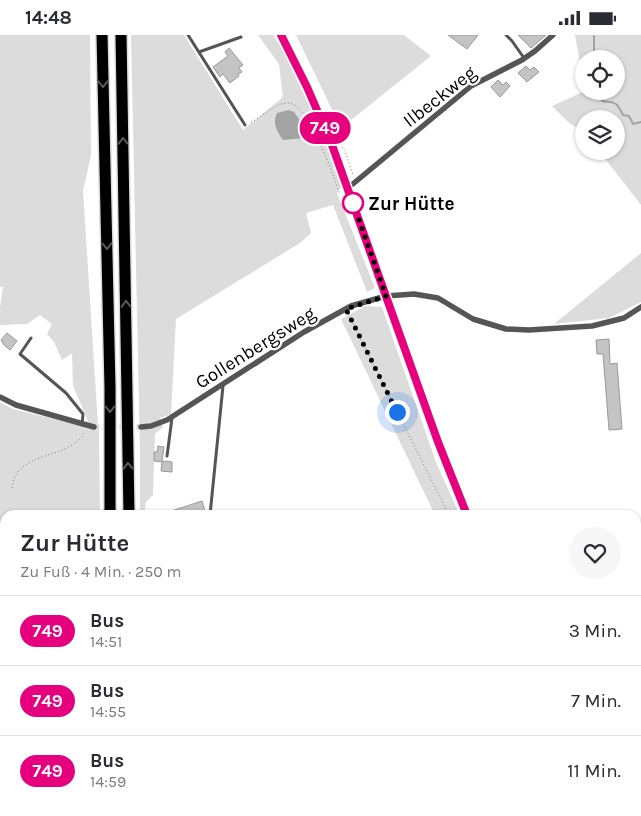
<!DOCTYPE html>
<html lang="de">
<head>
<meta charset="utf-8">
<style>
  body { margin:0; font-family:Karla,sans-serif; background:#f7f7f7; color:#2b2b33; height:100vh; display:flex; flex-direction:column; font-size:19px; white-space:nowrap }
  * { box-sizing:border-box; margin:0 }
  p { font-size:16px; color:#7c7c81 }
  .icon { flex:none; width:28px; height:28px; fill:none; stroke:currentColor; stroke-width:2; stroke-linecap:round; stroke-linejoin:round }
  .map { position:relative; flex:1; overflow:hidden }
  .sheet { position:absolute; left:0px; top:475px; width:641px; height:306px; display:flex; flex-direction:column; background:#fff; border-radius:15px 15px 0 0; box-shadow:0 1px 4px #0004 }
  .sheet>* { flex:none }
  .badge { padding:0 10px; border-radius:16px; font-size:18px; line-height:32px }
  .fabs { position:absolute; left:575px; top:15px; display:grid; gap:10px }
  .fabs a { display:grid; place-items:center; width:50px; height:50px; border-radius:50%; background:#fff; box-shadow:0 1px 4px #0004; font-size:25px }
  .you { position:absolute; width:25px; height:25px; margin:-12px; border:4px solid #fff; border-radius:50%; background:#1a73e8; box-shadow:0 0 0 8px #1a73e833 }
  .map>.badge { position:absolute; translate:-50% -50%; box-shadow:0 0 0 2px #fff }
  .round { display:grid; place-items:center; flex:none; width:52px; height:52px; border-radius:26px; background:#f7f7f7 }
  .headline { display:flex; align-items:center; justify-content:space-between; height:85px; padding:0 20px }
  h1 { font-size:24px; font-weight:700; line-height:38px }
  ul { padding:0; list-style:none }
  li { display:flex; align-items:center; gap:15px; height:70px; padding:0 20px; border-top:1px solid #e1e1e2 }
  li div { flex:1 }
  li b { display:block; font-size:19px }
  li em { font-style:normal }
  li .badge { min-width:55px; font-weight:700; text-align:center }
  .status { display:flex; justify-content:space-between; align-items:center; height:35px; padding:0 25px; background:#fff; direction:ltr }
  .status svg { height:14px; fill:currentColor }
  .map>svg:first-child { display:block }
  .green { fill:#dcdcdc }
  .water { fill:#a3a3a3 }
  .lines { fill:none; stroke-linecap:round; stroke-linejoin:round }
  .stream { stroke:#a3a3a3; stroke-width:2 }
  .building { fill:#c4c4c4; stroke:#999 }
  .minor-tunnel { stroke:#d9d9d9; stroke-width:5.5; stroke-dasharray:5.5 3; stroke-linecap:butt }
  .motorway-casing { stroke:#dbdbdb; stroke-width:14 }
  .path { stroke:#777; stroke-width:1; stroke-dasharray:1 2.5; stroke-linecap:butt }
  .service { stroke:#555; stroke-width:3 }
  .minor { stroke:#555; stroke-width:5.5 }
  .secondary { stroke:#222; stroke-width:9 }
  .motorway { stroke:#000; stroke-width:11 }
  .oneway { stroke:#595959 }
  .line-casing { stroke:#fff; stroke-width:11 }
  .line { stroke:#e6007e; stroke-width:8 }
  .walk { stroke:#000; stroke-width:5; stroke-dasharray:0 9 }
  .stop-dot { fill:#fff; stroke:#e6007e; stroke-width:2.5 }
  .labels { text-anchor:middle; stroke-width:4.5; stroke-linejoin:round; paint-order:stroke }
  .street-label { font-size:19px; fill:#000; stroke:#fff }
  .stop-label { font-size:19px; font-weight:bold; fill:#000; stroke:#fff; text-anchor:start }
</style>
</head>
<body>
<div class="status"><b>14:48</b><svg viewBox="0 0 49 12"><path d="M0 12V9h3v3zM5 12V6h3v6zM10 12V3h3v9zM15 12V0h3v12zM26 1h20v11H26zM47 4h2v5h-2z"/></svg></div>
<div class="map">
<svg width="641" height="781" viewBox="0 0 641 781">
  <rect width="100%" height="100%" fill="#fff"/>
  <path class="green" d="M0,0h90l1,120 -8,36 15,234 -9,-2 -16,-37 -1,-33 -10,7 -8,-18 -7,-8 5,-10 -12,-9 -13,9 -27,1v-18l3,-20h-3z
    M131,0h53l59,95 40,-33 -4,-33 -21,-29h15l9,14 39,81 20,57 -4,6 38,95 -8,4 -34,-87 -27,8 5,20 -11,10 -124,76 -5,95 -11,4 3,9 -8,7 -2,61 -7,7 -2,13h-4v-62z
    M296,0h108l27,21 -90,72z
    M575,0h66v170l-42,-54h17v-32h-32v13l-16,-10 -16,-16 33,-15h31v-32h-32v25z
    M641,218v49l-32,16 -55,6z
    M365,271l17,1 55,158 23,50h-25l-94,-196z
    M0,367l13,7 86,21 1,85h-95v296h66v5h-71z"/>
  <path class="water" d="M289,75l5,2 14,20 -3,6 -22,2c-6,-8 -11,-17 -6,-27z"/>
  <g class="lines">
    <path class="stream" d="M594,0v19l1,2 5,-1 1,4
      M596,56c7,17 10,7 20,13 3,3 5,7 7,11l6,1 4,8 8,-2"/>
  </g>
  <path class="building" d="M448,0h30l-11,14z
    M518,0h28l-15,13z
    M229,13l14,17 -4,3 3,4 -4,2 1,2 -9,7 -7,-9 -3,3 -7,-10 15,-11 -3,-4z
    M526,31l4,4 4,-3 5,5 -12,10 -9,-9z
    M498,45l5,5 3,-3 4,4 -10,11 -9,-10z
    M7,298l10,8 -7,9 -6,-5 -3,-5z
    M609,304l1,25 7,-1 5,66 -13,1 -6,-76h-6l-1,-14z
    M158,411l6,1 -2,14 10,1v10l-11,-1 1,-9 -8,-1v-9h3z
    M202,466l4,14h-43l-1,-1z"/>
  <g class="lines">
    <path class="minor-tunnel" d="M94,392h47"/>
    <g class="motorway-casing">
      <path id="motorway" d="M102,0l8,353v127
        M121,0l8,480
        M81,781l1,-5
        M99,781l1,-5"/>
    </g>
    <path class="path" d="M251,87c12,-5 23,-19 37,-19 21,0 45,73 52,91
      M340,109l5,7 8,24
      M348,279l101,201
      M12,453c4,-39 58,-27 73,-56
      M636,750l3,4"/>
    <path class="service" d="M188,0l57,90
      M506,0l6,6 12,17
      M199,17l42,-15
      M31,303l-11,16 46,39 17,21 -1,11
      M167,421l5,-38
      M210,480l13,-129
      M342,781l7,-5"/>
    <path class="minor" d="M348,153l123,-102 51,-26 13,-9 18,-16
      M0,362l16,8 78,22
      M141,392l10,-1 16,-6 137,-88 47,-26 35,-10 28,-2 24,4 35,21 33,10 23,1 63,-4 32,-8 17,-11"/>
    <path class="secondary" d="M281,0l26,52 29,69 102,286 29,73
      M636,761l5,6"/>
    <use href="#motorway" class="motorway"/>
  </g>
  <defs><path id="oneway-chevron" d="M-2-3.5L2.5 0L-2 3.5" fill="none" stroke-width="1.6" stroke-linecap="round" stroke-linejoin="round" transform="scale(1.25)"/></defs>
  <g class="oneway">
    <use href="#oneway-chevron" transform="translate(103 49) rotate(89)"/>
    <use href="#oneway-chevron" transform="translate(123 106) rotate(-91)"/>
    <use href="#oneway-chevron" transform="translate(107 211) rotate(89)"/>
    <use href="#oneway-chevron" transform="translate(126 269) rotate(-91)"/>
    <use href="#oneway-chevron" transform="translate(110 374) rotate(90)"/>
    <use href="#oneway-chevron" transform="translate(128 431) rotate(-91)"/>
  </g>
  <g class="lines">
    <g class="line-casing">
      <path id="line" d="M281,0l26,52 25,58 106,297 29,73"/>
    </g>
    <use href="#line" class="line"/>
    <path class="walk" d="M353,168l33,93 -40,13 51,103"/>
  </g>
  <circle class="stop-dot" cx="353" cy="168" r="10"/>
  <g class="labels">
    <g class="street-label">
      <text transform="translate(439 61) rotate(-38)" y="7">Ilbeckweg</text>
      <text transform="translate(255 312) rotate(-32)" y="7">Gollenbergsweg</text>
    </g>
    <g class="stop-label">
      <text x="368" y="175">Zur Hütte</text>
    </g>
  </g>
</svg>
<div class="fabs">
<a><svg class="icon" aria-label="locate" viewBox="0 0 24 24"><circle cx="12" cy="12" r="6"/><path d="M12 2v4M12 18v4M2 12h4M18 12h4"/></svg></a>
<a><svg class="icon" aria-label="layers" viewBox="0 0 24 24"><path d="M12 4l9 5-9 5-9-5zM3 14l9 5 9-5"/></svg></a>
</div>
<div class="you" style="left:397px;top:377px"></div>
<b class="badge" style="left:325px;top:93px;background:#e6007e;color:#fff">749</b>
<section class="sheet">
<div class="headline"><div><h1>Zur Hütte</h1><p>Zu Fuß · 4 Min. · 250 m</p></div><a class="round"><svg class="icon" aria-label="heart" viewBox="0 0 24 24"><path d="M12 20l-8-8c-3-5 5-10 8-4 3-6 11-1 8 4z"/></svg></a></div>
<ul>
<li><span class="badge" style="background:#e6007e;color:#fff">749</span><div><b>Bus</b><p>14:51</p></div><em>3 Min.</em></li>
<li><span class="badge" style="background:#e6007e;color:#fff">749</span><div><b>Bus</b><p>14:55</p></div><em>7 Min.</em></li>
<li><span class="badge" style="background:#e6007e;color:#fff">749</span><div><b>Bus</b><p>14:59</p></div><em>11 Min.</em></li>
</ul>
</section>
</div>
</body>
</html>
